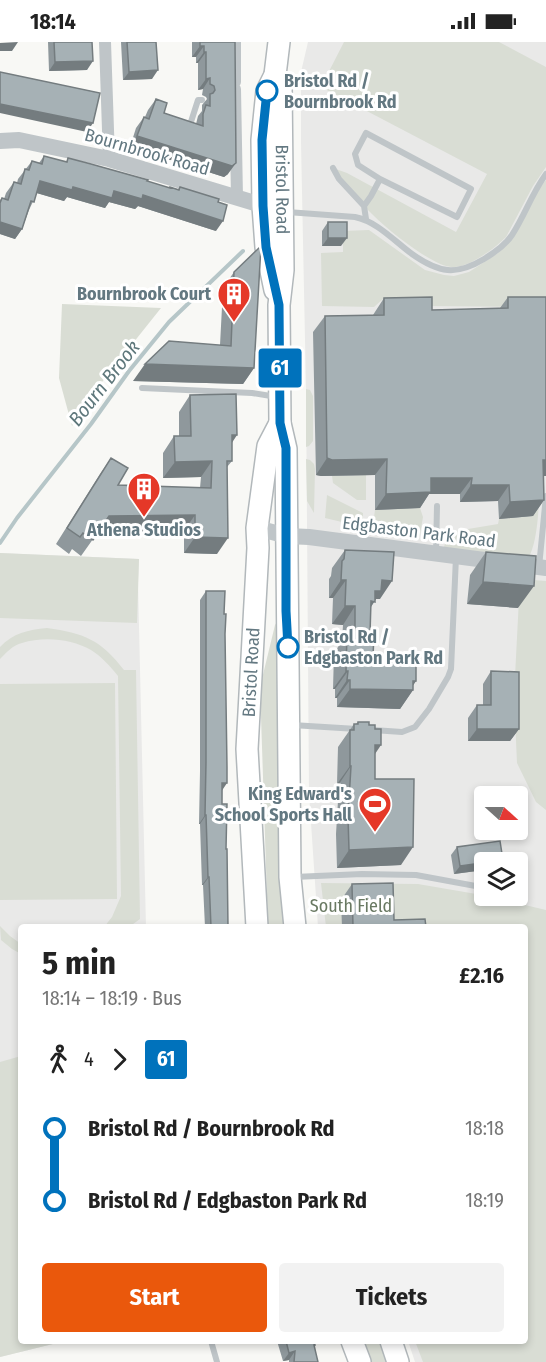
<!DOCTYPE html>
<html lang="en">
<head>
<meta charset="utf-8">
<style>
  body { margin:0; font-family:"Fira Sans Condensed",sans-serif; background:#f2f2f2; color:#222; height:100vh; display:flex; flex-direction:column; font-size:22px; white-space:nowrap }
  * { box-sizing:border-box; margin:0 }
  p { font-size:20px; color:#767676 }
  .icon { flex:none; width:33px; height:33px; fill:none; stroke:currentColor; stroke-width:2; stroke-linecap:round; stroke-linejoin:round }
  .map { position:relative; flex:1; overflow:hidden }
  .panel { position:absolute; left:18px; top:882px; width:510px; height:420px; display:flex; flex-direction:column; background:#fff; border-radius:6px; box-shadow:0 3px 9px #0003 }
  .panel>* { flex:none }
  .badge { padding:0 12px; border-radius:4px; font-size:21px; line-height:39px }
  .needle { width:39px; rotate:111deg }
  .fabs { position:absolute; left:474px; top:744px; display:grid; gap:12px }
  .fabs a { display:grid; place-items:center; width:54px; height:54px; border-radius:6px; background:#fff; box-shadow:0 3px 9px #0003; font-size:30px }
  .map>.badge { position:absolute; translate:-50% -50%; box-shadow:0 0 0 3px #fff }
  .legs { display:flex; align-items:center; gap:9px; height:66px; padding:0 24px; font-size:20px }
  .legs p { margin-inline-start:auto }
  .summary { display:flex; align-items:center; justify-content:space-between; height:102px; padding:0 24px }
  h1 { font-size:33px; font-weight:700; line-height:45px }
  .action { display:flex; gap:12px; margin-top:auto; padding:12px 24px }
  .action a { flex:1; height:69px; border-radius:6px; background:#ea580c; color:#fff; font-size:24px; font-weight:700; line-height:69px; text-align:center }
  .action a+a { background:#f2f2f2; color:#222 }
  ul { padding:0 24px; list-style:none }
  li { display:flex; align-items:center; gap:21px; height:72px; font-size:22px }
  li i { display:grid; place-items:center; width:9px; height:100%; margin:0 8px; background:currentColor }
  li i::after { content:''; width:15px; height:15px; margin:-8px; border:4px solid; border-radius:50%; background:#fff }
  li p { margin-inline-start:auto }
  li:first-child i { background:linear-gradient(#0000 50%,currentColor 0) }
  li:last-child i { background:linear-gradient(currentColor 50%,#0000 0) }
  .status { display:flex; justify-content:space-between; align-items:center; height:42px; padding:0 30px; background:#fff; direction:ltr }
  .status svg { height:16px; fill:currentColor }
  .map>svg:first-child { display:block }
  .built { fill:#e9e9e8; fill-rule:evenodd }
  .green { fill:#d9ddd4 }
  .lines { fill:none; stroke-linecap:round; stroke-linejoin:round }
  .stream { stroke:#b6c6c8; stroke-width:4 }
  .trunk-casing { stroke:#b2b8bb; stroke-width:24 }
  .service { stroke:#bfc5c8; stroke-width:6 }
  .minor { stroke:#bfc5c8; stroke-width:12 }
  .tertiary { stroke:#bfc5c8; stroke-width:16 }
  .trunk { stroke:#fff; stroke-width:21 }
  .wall { fill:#8f989c }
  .shaded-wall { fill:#747c7f }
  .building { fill:#a6b1b5; stroke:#747c7f; stroke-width:1.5 }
  .line-1-casing { stroke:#fff; stroke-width:14 }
  .line-1 { stroke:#0072bc; stroke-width:9 }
  .stop-1-dot { fill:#fff; stroke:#0072bc; stroke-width:3 }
  .labels { text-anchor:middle; stroke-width:6; stroke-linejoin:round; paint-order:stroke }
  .stop-label { font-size:18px; font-weight:bold; fill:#637881; stroke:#fff; text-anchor:start }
  .street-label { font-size:18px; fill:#637881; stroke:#fff }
  .poi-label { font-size:18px; font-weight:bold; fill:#637881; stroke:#fff; text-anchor:end }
  .park-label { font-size:18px; fill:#697962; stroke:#fff }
  .water-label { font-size:20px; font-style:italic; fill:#5e777b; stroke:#fff }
</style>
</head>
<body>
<div class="status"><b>18:14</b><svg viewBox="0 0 49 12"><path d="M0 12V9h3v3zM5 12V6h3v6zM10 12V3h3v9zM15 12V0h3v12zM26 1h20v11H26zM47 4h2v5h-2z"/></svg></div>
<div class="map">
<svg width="546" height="1320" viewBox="0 0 546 1320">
  <rect width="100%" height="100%" fill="#f8f8f5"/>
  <path class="built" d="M308,0h238v1320h-131l-7,-21h117v-414h-207l-9,-134 -3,-404 -5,-247v-70zM484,754h34v34h-34zM484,820h34v34h-34z
    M0,511l139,6 -1,24 8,344h-125v414h44l-65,16z"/>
  <path class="green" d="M344,0h155l47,25v100l-13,19 -27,51c-11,11 -38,32 -55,30 -10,-1 -20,-8 -29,-13 -21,-14 -40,-29 -57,-47 -12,-12 -22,-26 -32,-39l14,5 109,59 31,-58 -166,-87z
    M546,138v127l-121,-1 -1,-8 -41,1 -9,8 -52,-1 -1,-53 22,-1v-21l26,-1 56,40 19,5 10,1 15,-4 29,-19 40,-63z
    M62,262l99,4 -59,74 -30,44 -13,-48z
    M306,347l4,1 3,6v45l-4,5 -3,1z
    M306,417l4,1 4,4 1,5 -1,44 -7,-12z
    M366,433v25h-9l-24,-17 -1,-7z
    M540,434c-1,21 -1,68 -13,84l-83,-13 3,-10 9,-6 42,-7 1,-5 34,-3z
    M327,453l36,18v14l-38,-9z
    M420,466l3,9 -4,23 -47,-9 3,-21z
    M0,511l139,6 -2,64 -137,-5z
    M520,537l26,2v229l-10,-8 -19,-39 -3,-67z
    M279,577l9,308h-20l-8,-240 15,-62z
    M47,586c37,5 54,12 77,42h12l4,249 -11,8h-25l8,-10 9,-21 -3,-220c-8,-10 -16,-19 -27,-26 -19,-11 -47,-14 -69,-7 -9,2 -16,10 -22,16v-12c13,-14 28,-17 47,-19z
    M115,641l2,216 -117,1v-216z
    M321,841l97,1 64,11 64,15v452h-123l-8,-21h110v-414h-199z
    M0,884l10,10 11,8v10l-9,-5 -11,-9z
    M21,1014v285h44l-65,16v-295z
    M359,1299h23l6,21h-21z"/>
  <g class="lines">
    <path class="stream" d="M0,501l17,-25 74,-94 38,-53 40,-49 74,-71"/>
    <g class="trunk-casing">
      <g id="trunk">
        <path id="s1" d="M275,33l6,10 2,185 -4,35 1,118 6,26 4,428 5,50"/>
        <path d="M275,248l-9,-43 -3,-41 -1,-66 5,-49 8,-16 4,-33"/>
        <path id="s2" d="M257,885l-10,-178 11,-201 -1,-20 11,-82 12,-23"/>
        <path d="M352,1299l8,21"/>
        <path d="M391,1299l7,21"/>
      </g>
    </g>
    <path class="service" d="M189,86l9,-28h4
      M366,91l105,56 -14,28 -77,-38 -22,-14 -3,-11z
      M333,126l6,11 25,27 2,13
      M364,164l7,-10 9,-17
      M287,170l68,5c23,5 39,24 57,37 27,19 44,22 72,5 10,-6 22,-15 28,-24 13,-20 20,-42 34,-61
      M142,346l110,5 25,4
      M436,511l1,-47
      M539,525l7,-71
      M292,683l65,4
      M373,688l29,2 13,-5 14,-18 19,-32 3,-8 5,-112
      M294,835l68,-3 54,1 65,12
      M211,1299l6,21"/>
    <path class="minor" d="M105,0l4,117
      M235,0v40
      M235,47l2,109"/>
    <path class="tertiary" d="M0,99l19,-1 90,19 166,50
      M257,486l30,8 22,1 237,31"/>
    <use href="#trunk" class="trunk"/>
  </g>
  <path class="wall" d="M48,0h44l-5,28 -38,1z
    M121,0h35l-4,37 -29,1z
    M192,0h43l-7,132 -4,3 -94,-30 6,-19 8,-11h1l3,-7 8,-11 8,14 32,11 2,-8 4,-5v-6l5,-6 -1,-2 -4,-2 1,-6 -5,1v-27h-2v-6h-4z
    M44,114l22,6 2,-4 101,30 9,1 2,-2 36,44 -78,-25 -3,3 -26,-7 -4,6 -38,-11 -3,4 -27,-8 -8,17 -7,19 -7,10 -15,-5v-34l2,-2 2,1 2,-6 8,-11 3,1 1,-4 14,-18 7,2z
    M328,180l13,24h-19v-15z
    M234,230l20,96 -11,16 -110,-3 87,-36 3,-57z
    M508,255h38v179h-2v24l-11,16 -34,3 -1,-18 -38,1v-8h-31l-9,14 -45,2v-35l-54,1 -5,-1 -3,-143 12,-16 48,-1 11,-17 48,12 68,-2z
    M190,353l42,48v18l-5,6 -10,87 -33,-1v-22l-86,1 -17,24 -9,-7 -3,5 -13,-10 44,-70 11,-16 7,27 82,3 1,-11 -38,1v-25l11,-17h5v-24z
    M345,508l35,49h-4l-5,8 -1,27 3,23 37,6 6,18 -3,4v5l-13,19 -63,-2v-9h-2v-9h-2l1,-36 8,-12 1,-16 -11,-1 1,-26h-4v-19l2,-3 1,-8z
    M486,510l32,56 -51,-4 3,-29z
    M206,549l18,23 1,20 -3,170 4,45 2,78h-23l-2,-42h-1l-2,-61h-1l1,-53v-171z
    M491,629l28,58 -9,12h-42v-23l9,-13h6v-21z
    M358,680l11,3 6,28v26l26,86 -64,3 -1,-34 3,-50h-2l1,-37 16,-23h2z
    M457,805l27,15v8l-30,4 -3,-19z
    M352,842l42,36 32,7h-84l-1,-27z
    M277,1299h37l1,4 -1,1 4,16h-29v-2l-6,1z"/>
  <path class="shaded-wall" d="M18,0l-6,9h-12v-8z
    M200,4h4l-8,11h-4z
    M204,10h2l-8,11h-2z
    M93,19l-6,9 -38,1 6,-9z
    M158,28l-6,9 -29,1 6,-8z
    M210,36l-7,11 -5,1 8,-11z
    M0,62l93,19 -6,9 -87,-19z
    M137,94l99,27 -8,11 -4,3 -94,-30z
    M40,139l33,6 41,4 29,4 80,26 -7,10 -78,-25 -3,3 -26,-7 -4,6 -38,-11 -3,4 -31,-9z
    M0,180l22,7 -7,10 -15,-5z
    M328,196h19l-6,8h-19z
    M145,322l109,4 -11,16 -110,-3z
    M232,393h5l-11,17z
    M327,416l60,1 -12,16 -54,1 -5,-1z
    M543,418h3v16h-14z
    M212,419l-11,16 -38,1 12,-16z
    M431,436h41l-12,16h-31l-9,14 -45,2 11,-16z
    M471,443h38l-11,16 -38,1z
    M544,458l-11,16 -34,3 11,-17z
    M195,473l-11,16 -87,1 12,-16z
    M195,495l33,1 -11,16 -33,-1z
    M341,538h5l-13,18h-4z
    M382,538l10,1 -12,18h-4l-14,21h-4z
    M483,540l51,4 -16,22 -51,-4z
    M345,564h10l-12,19 -11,-1z
    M346,629h2l-13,18h-2z
    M347,638h3l-13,18h-2z
    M416,639l-6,9h3l-13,19 -63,-2 13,-18z
    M477,687h42l-9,12h-42z
    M375,703h6l-12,18z
    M350,724h1l-12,18h-2z
    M222,741h5l-6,9z
    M205,773h1l-6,9h-1z
    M413,805l-12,18 -64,3 12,-18z
    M503,818l-2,2h-17v8l-30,4 6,-8z
    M208,835h1l-6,8h-1z
    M295,1309l-6,9 -6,1 6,-8z"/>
  <path class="building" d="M54,0h38l1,19 -38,1z
    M127,0h29l2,28 -29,2z
    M200,0h35l1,121 -4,3 -95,-30 7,-19 5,2 7,-20 11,4 -3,10 39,13v-12l3,-9 4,1v-12l3,-1 2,-3 -1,-4 -4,-2v-6l-4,1v-27h-2v-6h-4z
    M0,30l100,21 -7,30 -93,-19z
    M44,114l23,6 1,-4 23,6 57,16 -1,1 23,7v-1l9,3 1,-3 39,12 -1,3 9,3 -4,16 -80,-26 -1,4 -28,-8 -2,7 -39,-11 -1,3 -32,-9 -6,21 -3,-1 -9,28 -22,-7v-19l2,-5 6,2 6,-18 7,2 4,-15 4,1 3,-9 10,3z
    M328,180h19v16h-19z
    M261,204l-7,122 -109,-4 24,-23 62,5 3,-74z
    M432,255v13l76,-2v-11h38v163h-3l1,40 -34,2 -1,-17h-38l1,-7h-41v14l-45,2 1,-35 -55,1 -5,-2 -2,-142 59,-1v-17z
    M236,352l1,41h-5v26h-5l1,77 -33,-1v-22l-86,1 -16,24 -10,-7 -3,4 -13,-9 44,-70 17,10 -10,17 93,3 1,-27 -37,1 -1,-26h17l-1,-41z
    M345,508l49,2 -2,29 -10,-1 -1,11h-6v11l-4,-1 -1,33h4l-1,23 37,1v5h6v18h-3v9l-63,-1v-9h-3l1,-9h-2l1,-37h4v-4h4v-24h-10l1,-26h-5l1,-19 2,-2z
    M486,510l50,4 -2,30 -51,-4z
    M206,549h19l-1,23h2l-1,20 2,133v16h-5v21h5l-1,45h1l1,78h-17l-2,-50h-1l-2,-62h-1l1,-53z
    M491,629l28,1v57h-42v-24h14z
    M358,680h11v3h6v4h6v16h-6v34h39l-1,68 -64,3 -1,-33 3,-51h-1v-36h4v-6h4z
    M500,799l3,19 -43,6 -3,-19z
    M393,841l1,37 31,-1 1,8h-73l-1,-43z
    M286,1299h28l1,4h-1l4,17h-24l1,-11 -6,2z"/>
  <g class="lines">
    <g class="line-1-casing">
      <path id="line-1" d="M267,49l-5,49 1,66 3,41 13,58 1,118 6,25v163l2,36"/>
    </g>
    <use href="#line-1" class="line-1"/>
  </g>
  <defs>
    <g id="building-pin" transform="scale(1.725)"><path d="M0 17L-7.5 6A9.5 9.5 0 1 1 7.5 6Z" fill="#e53828" stroke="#fff"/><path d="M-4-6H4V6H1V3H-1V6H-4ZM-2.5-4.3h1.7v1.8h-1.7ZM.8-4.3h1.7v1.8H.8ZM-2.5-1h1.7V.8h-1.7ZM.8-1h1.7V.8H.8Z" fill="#fff"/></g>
    <g id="stadium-pin" transform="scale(1.725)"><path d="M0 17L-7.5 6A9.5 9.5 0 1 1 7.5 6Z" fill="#e53828" stroke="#fff"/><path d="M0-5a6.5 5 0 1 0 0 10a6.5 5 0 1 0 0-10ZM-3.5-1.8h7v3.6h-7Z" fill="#fff"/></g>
  </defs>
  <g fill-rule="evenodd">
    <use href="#building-pin" x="234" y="252"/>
    <use href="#building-pin" x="144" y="447"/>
    <use href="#stadium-pin" x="375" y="762"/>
  </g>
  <g class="stop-1-dot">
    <circle cx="267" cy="49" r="10"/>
    <circle cx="288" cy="605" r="10"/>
  </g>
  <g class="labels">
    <g class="stop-label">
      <text x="284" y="45">Bristol Rd /<tspan x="284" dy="21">Bournbrook Rd</tspan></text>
      <text x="304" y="601">Bristol Rd /<tspan x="304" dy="21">Edgbaston Park Rd</tspan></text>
    </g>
    <g class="street-label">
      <text transform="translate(147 110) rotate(16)" y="6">Bournbrook Road</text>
      <text dy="6" stroke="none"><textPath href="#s1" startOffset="116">Bristol Road</textPath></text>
      <text transform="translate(419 490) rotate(7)" y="6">Edgbaston Park Road</text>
      <text dy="6" stroke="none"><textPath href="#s2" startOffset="255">Bristol Road</textPath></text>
    </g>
    <g class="poi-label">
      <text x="211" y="258">Bournbrook Court</text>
      <text x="144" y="494" text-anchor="middle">Athena Studios</text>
      <text x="352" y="758">King Edward's<tspan x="352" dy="21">School Sports Hall</tspan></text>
    </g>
    <g class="park-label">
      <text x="351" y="870">South Field</text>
    </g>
    <g class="water-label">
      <text transform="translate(104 341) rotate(-52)" y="7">Bourn Brook</text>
    </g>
  </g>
</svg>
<div class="fabs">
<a><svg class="needle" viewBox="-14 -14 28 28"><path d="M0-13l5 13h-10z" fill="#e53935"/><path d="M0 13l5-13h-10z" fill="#767676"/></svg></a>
<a><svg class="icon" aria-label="layers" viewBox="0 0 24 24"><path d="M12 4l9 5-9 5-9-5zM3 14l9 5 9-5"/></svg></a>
</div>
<b class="badge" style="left:280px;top:326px;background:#0072bc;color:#fff">61</b>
<section class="panel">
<div class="summary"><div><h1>5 min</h1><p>18:14 – 18:19 · Bus</p></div><b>£2.16</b></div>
<div class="legs"><svg class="icon" aria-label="walk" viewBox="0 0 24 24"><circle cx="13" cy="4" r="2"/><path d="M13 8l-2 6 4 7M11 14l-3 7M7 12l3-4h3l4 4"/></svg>4<svg class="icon" aria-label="forward" viewBox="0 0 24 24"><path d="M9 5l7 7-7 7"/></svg><b class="badge" style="background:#0072bc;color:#fff">61</b></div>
<ul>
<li><i style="color:#0072bc"></i><b>Bristol Rd / Bournbrook Rd</b><p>18:18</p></li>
<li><i style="color:#0072bc"></i><b>Bristol Rd / Edgbaston Park Rd</b><p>18:19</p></li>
</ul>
<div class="action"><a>Start</a><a>Tickets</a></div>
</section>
</div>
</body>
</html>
